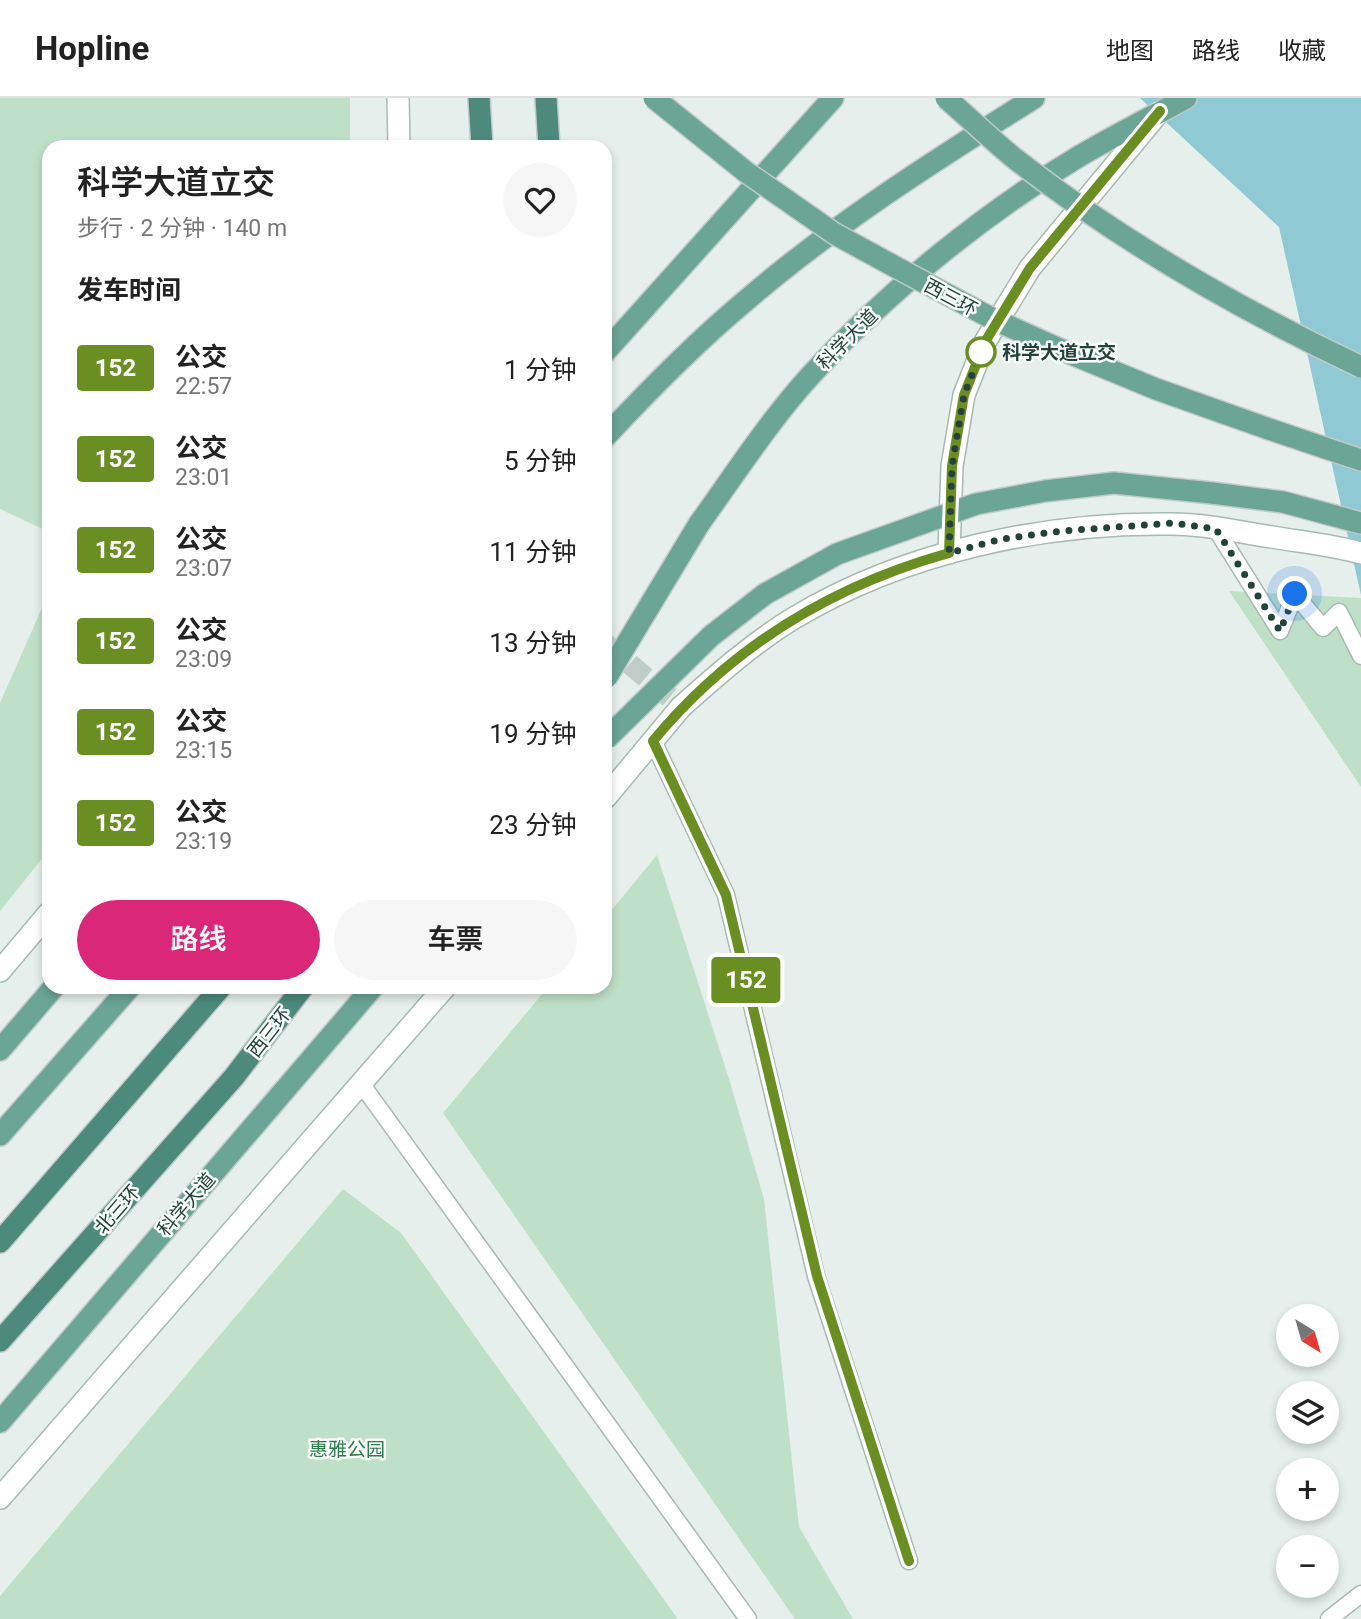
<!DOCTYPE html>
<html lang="zh">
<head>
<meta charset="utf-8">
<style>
  body { margin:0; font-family:Roboto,"Noto Sans SC",sans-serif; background:#f6f6f6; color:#222; height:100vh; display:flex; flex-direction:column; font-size:26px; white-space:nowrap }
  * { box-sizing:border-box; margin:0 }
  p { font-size:23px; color:#767676 }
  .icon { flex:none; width:38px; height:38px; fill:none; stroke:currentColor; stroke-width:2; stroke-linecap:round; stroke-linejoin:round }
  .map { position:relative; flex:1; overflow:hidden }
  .sheet { position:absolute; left:42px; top:42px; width:570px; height:854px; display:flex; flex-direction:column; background:#fff; border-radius:21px; box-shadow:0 4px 10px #0003 }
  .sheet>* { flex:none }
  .badge { padding:0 14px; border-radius:5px; font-size:24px; line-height:46px }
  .needle { width:46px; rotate:143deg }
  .controls { position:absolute; left:1276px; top:1206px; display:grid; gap:14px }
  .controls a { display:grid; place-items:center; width:63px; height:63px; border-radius:50%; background:#fff; box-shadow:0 4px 10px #0003; font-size:35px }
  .you { position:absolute; width:35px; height:35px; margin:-18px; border:5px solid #fff; border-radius:50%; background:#1a73e8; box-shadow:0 0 0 10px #1a73e833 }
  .map>.badge { position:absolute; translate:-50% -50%; box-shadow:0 0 0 4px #fff }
  h2 { padding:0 35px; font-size:26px; line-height:63px }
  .round { display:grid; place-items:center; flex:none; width:74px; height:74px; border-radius:37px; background:#f6f6f6 }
  .overview { display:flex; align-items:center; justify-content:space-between; height:119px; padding:0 35px }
  h1 { font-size:33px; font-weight:600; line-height:52px }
  .action { display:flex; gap:14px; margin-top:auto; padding:14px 35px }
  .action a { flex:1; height:80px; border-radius:42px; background:#db2777; color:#fff; font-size:28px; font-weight:600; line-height:80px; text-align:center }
  .action a+a { background:#f6f6f6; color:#222 }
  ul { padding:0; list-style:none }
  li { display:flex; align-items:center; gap:21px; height:91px; padding:0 35px }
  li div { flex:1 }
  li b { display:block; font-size:26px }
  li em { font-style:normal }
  li .badge { min-width:77px; font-weight:700; text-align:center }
  header { display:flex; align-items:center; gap:42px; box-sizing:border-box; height:98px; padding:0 35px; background:#fff; border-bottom:2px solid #e0e0e0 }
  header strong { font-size:33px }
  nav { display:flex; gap:38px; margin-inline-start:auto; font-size:24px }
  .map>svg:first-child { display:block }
  .green { fill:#bfe0c8 }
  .water { fill:#8ec9d4 }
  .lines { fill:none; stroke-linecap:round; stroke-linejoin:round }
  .minor-tunnel { stroke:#bfccc8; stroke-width:21; stroke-dasharray:21 10; stroke-linecap:butt }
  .service-casing { stroke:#a8b8b2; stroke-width:19 }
  .minor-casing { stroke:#a8b8b2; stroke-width:24 }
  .secondary-casing { stroke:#a4bbb3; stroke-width:24 }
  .primary-casing { stroke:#c2cac8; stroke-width:24 }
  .trunk-casing { stroke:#c2cac8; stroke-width:24 }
  .service { stroke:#fff; stroke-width:16 }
  .minor { stroke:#fff; stroke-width:21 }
  .secondary { stroke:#fff; stroke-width:21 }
  .primary { stroke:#6aa596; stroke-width:21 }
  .trunk { stroke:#4c8a7c; stroke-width:21 }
  .primary-bridge-casing { stroke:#c2cac8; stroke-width:24; stroke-linecap:butt }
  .primary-bridge { stroke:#6aa596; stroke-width:21 }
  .line-casing { stroke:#fff; stroke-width:16 }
  .line { stroke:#6b8e23; stroke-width:10 }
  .walk { stroke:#24423a; stroke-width:7; stroke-dasharray:0 12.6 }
  .stop-dot { fill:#fff; stroke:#6b8e23; stroke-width:3.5 }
  .labels { text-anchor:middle; stroke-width:5; stroke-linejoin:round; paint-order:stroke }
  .street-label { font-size:19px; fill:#24423a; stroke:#f7fbf9 }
  .stop-label { font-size:19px; font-weight:bold; fill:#24423a; stroke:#f7fbf9; text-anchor:start }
  .park-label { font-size:19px; fill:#2d7a4b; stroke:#f7fbf9 }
</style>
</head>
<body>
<header>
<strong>Hopline</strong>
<nav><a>地图</a><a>路线</a><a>收藏</a></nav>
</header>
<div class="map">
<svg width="1361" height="1521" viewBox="0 0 1361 1521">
  <rect width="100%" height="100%" fill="#e6efeb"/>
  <path class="green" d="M0,0h350v49h-301v385l-49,-23z
    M1229,493l132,7v189z
    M49,494v258l-49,61v-208z
    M657,757l73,227 34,117 35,328 54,92h-58l-352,-506 105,-126h58v-70z
    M343,1091l58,44 277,386h-678v-23z"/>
  <path class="water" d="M1140,0h221v497l-82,-368z"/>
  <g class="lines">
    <path class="minor-tunnel" d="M606,546l75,63"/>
    <g class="service-casing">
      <path id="service" d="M1216,431l64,102 15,-37 28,34 16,-16 22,44
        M653,643l73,154 90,381 93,285
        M360,984l388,537
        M1329,1521l32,-25"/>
    </g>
    <g class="minor-casing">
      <path id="minor" d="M949,455l3,-87 12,-71 21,-53 45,-74 129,-156
        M681,609c36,-32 72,-64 113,-89 110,-66 250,-96 378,-94 33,0 67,8 100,13 29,5 60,8 89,16"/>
    </g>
    <g class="secondary-casing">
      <path id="secondary" d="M398,0l1,49
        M606,699l75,-90
        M0,873l49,-58
        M0,1400l445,-511"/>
    </g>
    <g class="primary-casing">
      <path id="primary" d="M606,253l227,-253
        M1269,331l92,31
        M606,338c43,-46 88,-92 137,-133 90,-78 191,-142 291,-205
        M1212,395l71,9 78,21
        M699,426c36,-50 70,-103 112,-149 75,-82 172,-161 267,-218 35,-21 72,-39 108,-59
        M0,952l54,-63
        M0,1037l130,-148
        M0,1324l373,-435"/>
    </g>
    <g class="trunk-casing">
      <path id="trunk" d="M479,0l3,49
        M546,0l3,49
        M0,1144l221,-255
        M0,1243l234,-264 69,-90"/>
    </g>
    <use href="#service" class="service"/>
    <use href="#minor" class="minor"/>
    <use href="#secondary" class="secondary"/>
    <use href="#primary" class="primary"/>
    <use href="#trunk" class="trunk"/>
    <g class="primary-bridge-casing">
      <path id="primary-bridge" d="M654,0l92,74 89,62 66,36 94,50 69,31 92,38 113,40
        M946,0c23,20 45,41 68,60 105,82 227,152 347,209
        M606,580l93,-154
        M606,641l105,-103 54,-42 72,-40 139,-50 69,-13 69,-8 98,10"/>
    </g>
    <use href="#primary-bridge" class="primary-bridge"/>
  </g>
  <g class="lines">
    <g class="line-casing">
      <path id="line" d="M909,1463l-92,-285 -91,-381 -73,-154c78,-94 178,-155 296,-188l3,-87 12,-71 21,-53 45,-74 130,-157"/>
    </g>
    <use href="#line" class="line"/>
    <path class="walk" d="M981,254l-17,43 -12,71 -3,87 53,-14 59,-8 112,-8 43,6 64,102 15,-37"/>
  </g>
  <circle class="stop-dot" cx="981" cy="254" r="14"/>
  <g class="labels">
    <g class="street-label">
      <text transform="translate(951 199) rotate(28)" y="7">西三环</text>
      <text transform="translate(847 241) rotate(-45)" y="7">科学大道</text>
      <text transform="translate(269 934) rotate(-52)" y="7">西三环</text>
      <text transform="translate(186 1106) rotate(-49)" y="7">科学大道</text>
      <text transform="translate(117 1111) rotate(-49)" y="7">北三环</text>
    </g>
    <g class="stop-label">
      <text x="1002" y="261">科学大道立交</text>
    </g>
    <g class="park-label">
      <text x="347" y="1358">惠雅公园</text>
    </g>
  </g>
</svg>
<div class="controls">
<a><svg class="needle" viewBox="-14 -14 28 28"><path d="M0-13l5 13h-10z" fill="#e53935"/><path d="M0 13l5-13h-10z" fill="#767676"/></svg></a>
<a><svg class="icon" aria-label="layers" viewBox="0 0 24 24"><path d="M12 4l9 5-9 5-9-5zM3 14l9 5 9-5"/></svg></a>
<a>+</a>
<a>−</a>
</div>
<div class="you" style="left:1295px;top:496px"></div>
<b class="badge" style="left:746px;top:882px;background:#6b8e23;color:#fff">152</b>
<section class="sheet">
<div class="overview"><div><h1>科学大道立交</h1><p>步行 · 2 分钟 · 140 m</p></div><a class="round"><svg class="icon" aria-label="heart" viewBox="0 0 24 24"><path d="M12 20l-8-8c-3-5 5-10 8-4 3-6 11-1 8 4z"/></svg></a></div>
<h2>发车时间</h2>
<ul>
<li><span class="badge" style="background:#6b8e23;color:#fff">152</span><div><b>公交</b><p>22:57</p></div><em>1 分钟</em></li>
<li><span class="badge" style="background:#6b8e23;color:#fff">152</span><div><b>公交</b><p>23:01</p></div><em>5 分钟</em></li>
<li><span class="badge" style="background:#6b8e23;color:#fff">152</span><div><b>公交</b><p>23:07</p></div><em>11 分钟</em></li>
<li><span class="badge" style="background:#6b8e23;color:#fff">152</span><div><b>公交</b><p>23:09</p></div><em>13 分钟</em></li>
<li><span class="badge" style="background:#6b8e23;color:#fff">152</span><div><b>公交</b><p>23:15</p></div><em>19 分钟</em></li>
<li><span class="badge" style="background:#6b8e23;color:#fff">152</span><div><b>公交</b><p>23:19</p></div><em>23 分钟</em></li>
</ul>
<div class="action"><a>路线</a><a>车票</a></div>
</section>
</div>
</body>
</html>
